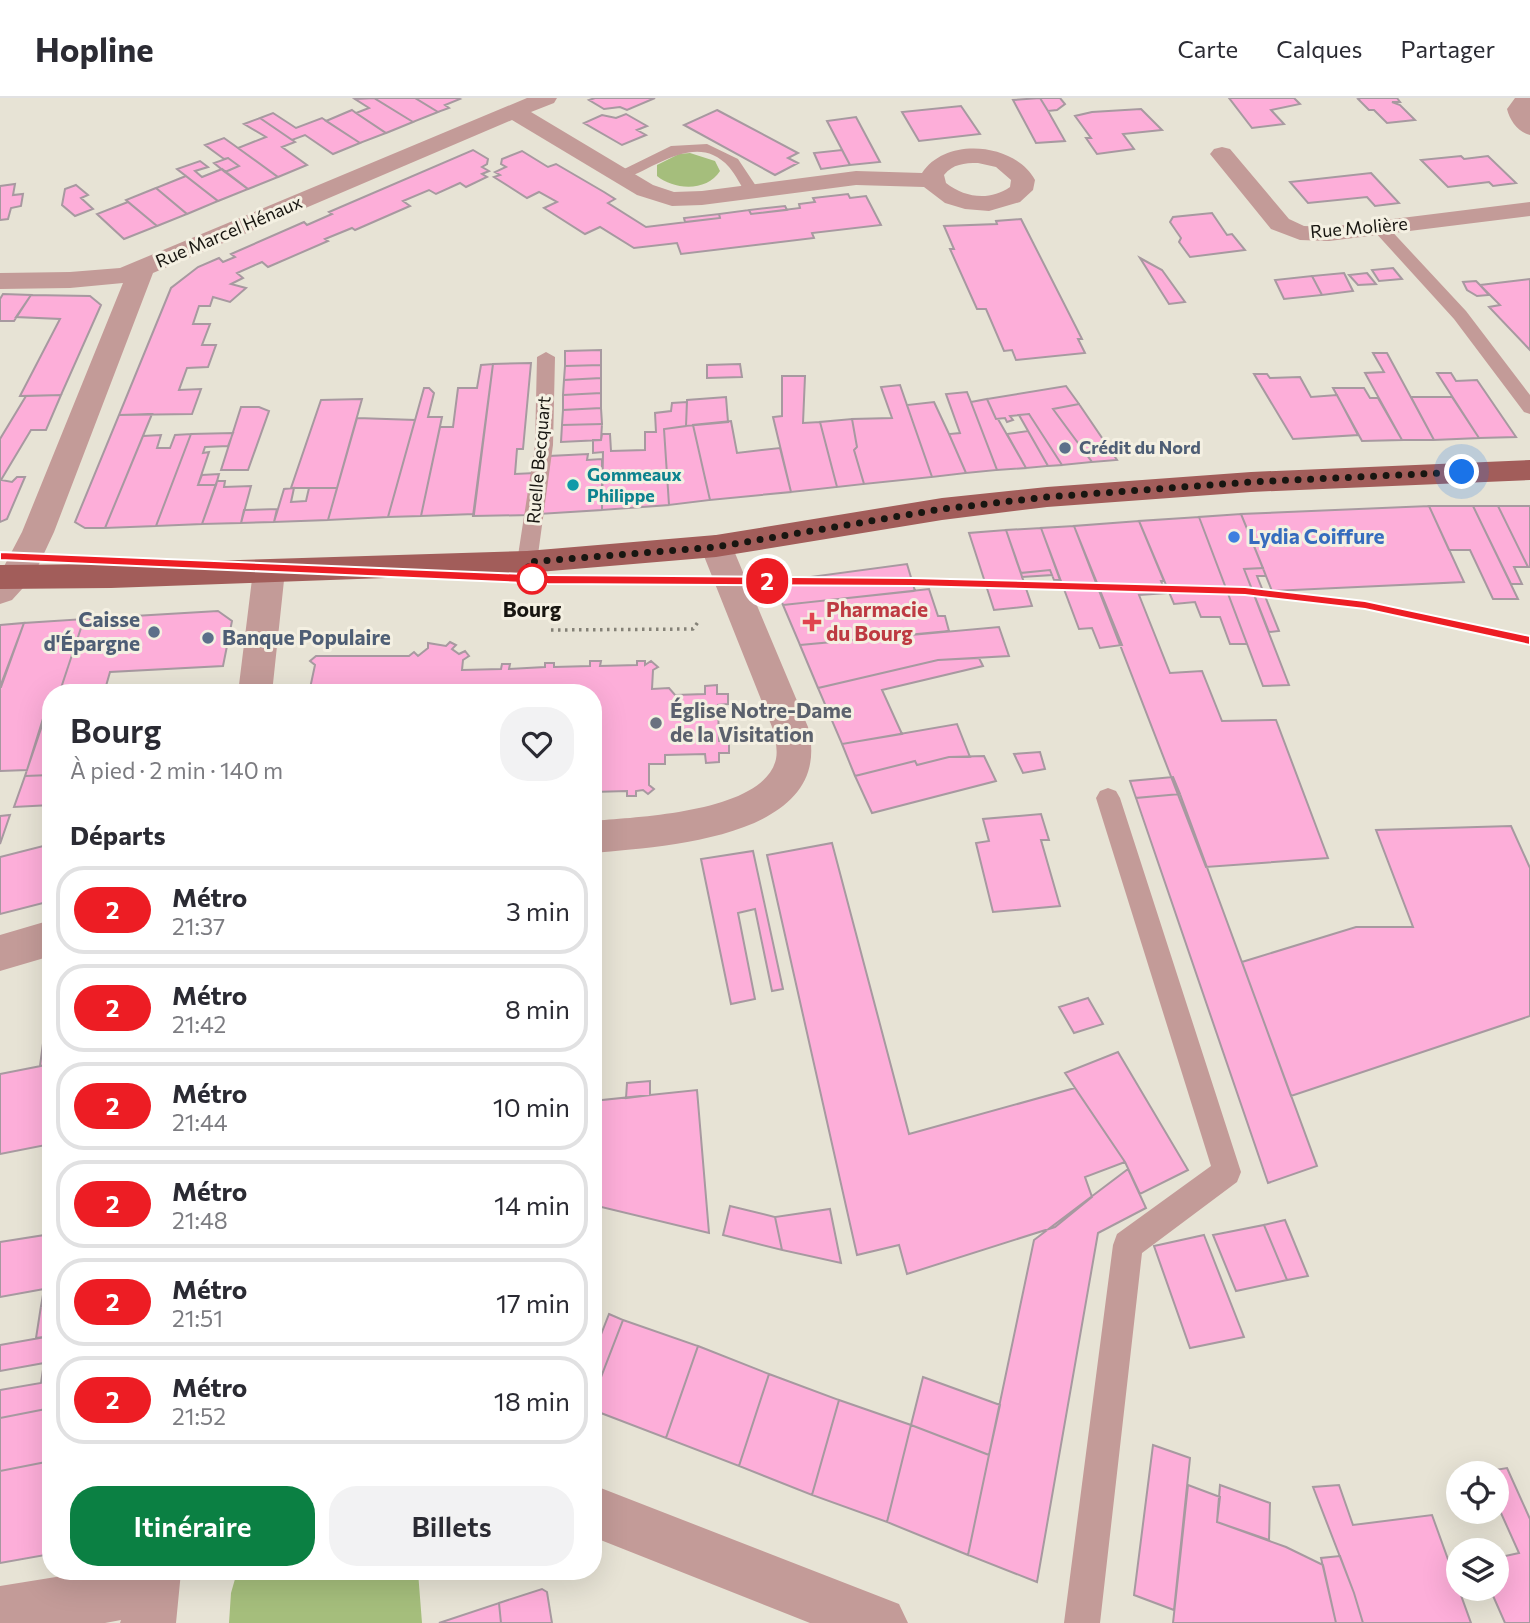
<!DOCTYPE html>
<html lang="fr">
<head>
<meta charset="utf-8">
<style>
  body { margin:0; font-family:Commissioner,sans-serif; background:#f2f2f3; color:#2b2b33; height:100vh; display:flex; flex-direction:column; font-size:26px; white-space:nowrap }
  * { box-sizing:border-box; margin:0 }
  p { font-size:23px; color:#7c7c81 }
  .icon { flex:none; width:38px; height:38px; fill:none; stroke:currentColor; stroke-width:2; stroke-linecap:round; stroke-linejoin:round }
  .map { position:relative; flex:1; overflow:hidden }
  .panel { position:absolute; left:42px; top:586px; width:560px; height:896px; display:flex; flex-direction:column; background:#fff; border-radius:28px; box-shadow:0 7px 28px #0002 }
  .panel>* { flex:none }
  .badge { padding:0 14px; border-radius:23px; font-size:24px; line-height:46px }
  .fabs { position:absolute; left:1446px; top:1363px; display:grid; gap:14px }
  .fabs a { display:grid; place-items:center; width:63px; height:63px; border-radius:50%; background:#fff; box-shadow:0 7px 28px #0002; font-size:35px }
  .you { position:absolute; width:35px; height:35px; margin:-18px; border:5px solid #fff; border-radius:50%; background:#1a73e8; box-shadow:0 0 0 10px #1a73e833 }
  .map>.badge { position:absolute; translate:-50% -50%; box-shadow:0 0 0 4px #fff }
  h2 { padding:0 28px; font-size:26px; line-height:63px }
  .round { display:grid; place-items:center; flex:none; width:74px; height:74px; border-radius:28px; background:#f2f2f3 }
  .head { display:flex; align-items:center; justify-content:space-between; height:119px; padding:0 28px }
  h1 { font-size:33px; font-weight:600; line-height:52px }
  .primary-button { display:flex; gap:14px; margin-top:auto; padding:14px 28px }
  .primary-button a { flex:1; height:80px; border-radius:28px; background:#0b8043; color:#fff; font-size:28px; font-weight:600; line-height:80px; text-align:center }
  .primary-button a+a { background:#f2f2f3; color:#2b2b33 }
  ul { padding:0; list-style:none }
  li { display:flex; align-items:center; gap:21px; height:88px; margin:0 14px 10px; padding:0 14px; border:4px solid #e1e1e2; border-radius:28px }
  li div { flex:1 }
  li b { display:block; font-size:26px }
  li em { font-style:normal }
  li .badge { min-width:77px; font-weight:700; text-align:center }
  header { display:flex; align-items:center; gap:42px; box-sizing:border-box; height:98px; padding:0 35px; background:#fff; border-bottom:2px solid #e1e1e2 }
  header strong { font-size:33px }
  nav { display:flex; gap:38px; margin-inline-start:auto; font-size:24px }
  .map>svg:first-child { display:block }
  .green { fill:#a5be7c }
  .building { fill:#fdaed9; stroke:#a799a0; stroke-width:2 }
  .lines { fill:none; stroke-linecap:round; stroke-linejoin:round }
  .path { stroke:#848177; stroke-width:3.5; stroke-dasharray:2.5 4.5; stroke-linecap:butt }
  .lane { fill:#c39b98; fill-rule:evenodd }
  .street { fill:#c39b98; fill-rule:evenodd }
  .primary { fill:#a25d5a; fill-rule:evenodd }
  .line { fill:#ed1d24; stroke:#fff; stroke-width:2 }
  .walk { stroke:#181611; stroke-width:7; stroke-dasharray:0 12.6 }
  .service-dot { fill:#5c6f8a; stroke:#f4f0e2; stroke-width:2.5 }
  .culture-dot { fill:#0f9aa8; stroke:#f4f0e2; stroke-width:2.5 }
  .shop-dot { fill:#3f7fe0; stroke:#f4f0e2; stroke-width:2.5 }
  .stop-dot { fill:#fff; stroke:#ed1d24; stroke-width:3.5 }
  .health-dot { fill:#e0444e; stroke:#f4f0e2; stroke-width:2.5 }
  .worship-dot { fill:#6b7280; stroke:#f4f0e2; stroke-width:2.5 }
  .labels { text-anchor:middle; stroke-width:6; stroke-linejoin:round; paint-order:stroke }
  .far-street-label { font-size:18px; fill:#181611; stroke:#f4f0e2 }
  .far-service-label { font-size:18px; font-weight:bold; fill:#4e5e75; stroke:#f4f0e2; text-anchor:start }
  .far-culture-label { font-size:18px; font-weight:bold; fill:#0d838f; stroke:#f4f0e2; text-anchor:start }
  .shop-label { font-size:21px; font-weight:bold; fill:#366cbe; stroke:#f4f0e2; text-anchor:start }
  .stop-label { font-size:21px; font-weight:bold; fill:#181611; stroke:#f4f0e2 }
  .health-label { font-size:21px; font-weight:bold; fill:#be3a42; stroke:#f4f0e2; text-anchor:start }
  .service-label { font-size:21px; font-weight:bold; fill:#4e5e75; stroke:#f4f0e2; text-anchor:end }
  .worship-label { font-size:21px; font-weight:bold; fill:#5b616d; stroke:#f4f0e2; text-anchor:start }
</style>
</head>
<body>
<header>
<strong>Hopline</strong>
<nav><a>Carte</a><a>Calques</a><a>Partager</a></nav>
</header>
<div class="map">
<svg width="1530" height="1525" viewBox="0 0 1530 1525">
  <rect width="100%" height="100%" fill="#e7e3d5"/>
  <path class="green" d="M690,55l25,8 5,10c-13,21 -46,19 -63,5v-11l22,-11z
    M237,1474h181l4,51h-193l2,-30z"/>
  <path class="building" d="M374,0l39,24 -27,11 -30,-20 13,-5 -14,-9z
    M374,0h41l23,14 -25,10z
    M415,0h43l2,1 -15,6 4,3 -11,4z
    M595,0h60l-28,12 -7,-3 -16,2 -15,-9z
    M1040,0h20l5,6 -8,6 -9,1z
    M1040,0l8,13 17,30 -29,2 -23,-43z
    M1229,0h65l6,6 -29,6 13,14 -32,4z
    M1361,0h36l3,4h-8l8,3 15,15 -28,3 -13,-13h-5l-11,-11z
    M961,8l19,28 -61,7 -17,-29z
    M1141,11l21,21 -39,4 11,15 -37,5 -11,-16h5l-16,-22 17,-4z
    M352,12l4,3 30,20 -26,10 -34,-22z
    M717,12l81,43 -10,5 10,5 -23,12 -91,-50z
    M273,15l23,15 26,-10 38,25 -27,11 -28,-19 -13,5 -32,-22z
    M626,16l21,12 -10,4 9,5 -24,10 -38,-22 18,-8 14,3z
    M856,19l24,45 -30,3 -23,-44z
    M260,20l35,24 -13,5 25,18 -29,12 -40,-29 28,-11 -22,-13z
    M224,40l14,10 40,29 -30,12 -23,-17 14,-6 -11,-8 -4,1 -19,-14z
    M473,52l15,9 -1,5 -5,3 7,4 -7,3 5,3 -21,10 -6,-4 -24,11 -7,-4 -26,11 7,5 -55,24 -3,-2 -27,11 3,2 -60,26 -6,-5 -25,11 6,5 -12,6 15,4 -16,14 -17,-5 -3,9h-11l-6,18h17l-8,21h14l-8,22 -21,1 -8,22 22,-1 -9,25 -73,1 52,-127 27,-21 21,-9 4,4 12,-5 -4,-3 73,-32 3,3 25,-11 -3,-2z
    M842,52l8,15 -29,4 -7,-16z
    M522,53l26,16 8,-3 48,28 11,7 -7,4 38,24 74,-9 -1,-4 30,-4 2,4 49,-6 -1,-4 16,-2 -2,-4 35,-4 2,4 16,-2 15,29 -69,8 2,5 -133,16 -4,-11 -43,5 -34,-21 -15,7 -41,-26 13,-6 -18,-10 -12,6 -33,-21 6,-2 -5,-3 11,-5 -5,-3 1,-5z
    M1461,58l3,3 24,-3 28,27 -23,3 -4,-4 -41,5 -27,-27z
    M228,60l11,8 -14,6 -11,-9z
    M200,63l8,6 -13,4 7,6 20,-8 26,20 -30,12 -41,-32z
    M1371,75l28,30 -24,3 -8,-9 -59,6 -18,-21z
    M186,78l32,25 -31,13 -31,-26z
    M15,86l-2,11 10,-1 -2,12 -10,2 -3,11 -8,1v-34z
    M76,87l12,10 -7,3 12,11 -18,7 -13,-11 3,-16z
    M156,90l31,26 -30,12 -31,-26z
    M128,104l29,24 -33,13 -27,-25z
    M785,108l2,4 -36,4 -2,-4z
    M1212,115l15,22 5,-1 13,16 -55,7 -11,-15 2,-4 -11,-16 3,-5z
    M719,116l1,4 -35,4 -1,-4z
    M1021,121l61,120h-4l7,14 -69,7 -4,-10 -8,1 -18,-42h-9l-27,-60h4l-10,-23 53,-2 -1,-3z
    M1140,160l22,12 23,32 -16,2z
    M1393,170l9,11 -23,2 -7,-11z
    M1344,175l9,18 -31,4 -10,-19z
    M1367,175l9,11 -18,1 -9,-10z
    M1312,178l10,19 -38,4 -9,-19z
    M1530,181v71l-41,-43 11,-2 -20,-20z
    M1476,183l4,4 9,10 -12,1 -10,-6 -4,-8z
    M3,196l28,1 -17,26h-14v-22z
    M31,197l59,1 11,9 -40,90 -41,1 40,-77 -44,-2z
    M601,252v15l-36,1v-15z
    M1373,255h14l47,87h-32l-37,-67 19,-1z
    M531,265l-8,86h-6l-2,25 20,-1 -5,42 -57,1 20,-152z
    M493,266l-19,150 -53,2 19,-89h13l5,-39h19l4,-23z
    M740,266l2,13 -35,1v-13z
    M601,267v13l-37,2 1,-14z
    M1437,275h14l5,8 21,-1 39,57 -37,1z
    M1254,276h13l3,4 30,-1 11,20 26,-2 21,40 -65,4z
    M782,278h23l-2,47 17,-1 17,65 -46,5 -18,-75 9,-1z
    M601,280v15l-38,2 1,-15z
    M900,287l32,92 -68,7 -10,-34 3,-3 -5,-28 40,-1 -11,-31z
    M1066,288l13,18 -26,5 39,53 -30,3 -33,-51 -19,2 3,4 -6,2 -2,-4 -9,1 -9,-20z
    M424,290h5l5,5 -6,24h14l-21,99 -33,1z
    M1333,290h31l6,10h8l24,42 -40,1z
    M967,294l4,10 26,68 -31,3 -17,-39 11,-1 -14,-39z
    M601,295v15l-38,2v-15z
    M61,297l-15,35h-15l-30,50 11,2 5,-5h8l-18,42 -7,3v-83l26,-43z
    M726,299l2,25 -42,4 1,-26z
    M1411,299h41l27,41 -45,2z
    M362,301l-25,89h-46l30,-88z
    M987,301l9,20h2l28,49 -29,2 -26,-68z
    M687,304l-1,24 -22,3 5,76 -67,5 1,-58 -10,1v-13h8l1,-6h8l1,17 34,-1v-18h11l-1,-19 16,-2 1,-8z
    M934,304l15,32 17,39 -34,4 -25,-72z
    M1079,306l38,56 -25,2 -39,-53z
    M241,309h18l10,4 -21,59h-27z
    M601,310l1,16 -40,1 1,-15z
    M152,316l-47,114h-20l-10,-6 44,-107z
    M1029,316l33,51 -14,1 -29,-51z
    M357,320l58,2 -27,97 -60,3z
    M852,321l5,28 -3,3 10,34 -27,3 -17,-65z
    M731,323l6,32 43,-5 11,44 -81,8 -17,-75z
    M602,326l-1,16 -40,2 1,-17z
    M693,327l17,75 -41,5 -5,-76z
    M1028,333l20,35 -22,2 -19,-34z
    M233,335l-5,13 -23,1 -2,6 6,-1 -11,33h18l-14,39 -46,2 35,-92z
    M191,336l-35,92 -51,2 38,-92 18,-1 -4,13h13l5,-13z
    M588,356l-1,6 15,-1v51l-63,4 10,-58z
    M219,376l-3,11h-18l4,-10z
    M217,383h8l-1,6 27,-1 -10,37 -39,1z
    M294,390l-3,14 15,-1 3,-13h28l-9,32 -54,2 10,-33z
    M1429,408h44l45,93h-25l-23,-49h-21z
    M1429,408l35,76 -192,9 -31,-77z
    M1473,408h25l30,61h-14l8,17h-11z
    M1498,408h32v61h-2z
    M277,411l-3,13 -33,1 3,-13z
    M1241,416l22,54 -19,1 45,116 -26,1 -64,-169z
    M1199,419l48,127h-17l-10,-27h-19l-6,-15 -21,2 -35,-83z
    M1139,423l25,60h-3l5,12 -27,2 31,78 32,-2 20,50 54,-1 52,138 -122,9 -132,-341z
    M1074,428l48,119 -22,3 -8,-20 -13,1 -38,-101z
    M1041,430l19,52h-6l-4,-10 -29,3 -15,-43z
    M1006,432l26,76 -38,4 -25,-77z
    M907,466l8,27 -132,14 -10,-23z
    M1263,470l3,8h-9l22,55 -10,1 -25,-63z
    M1050,472l2,5 -30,2 -1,-4z
    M929,491l9,27h7l4,15 -149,14 -17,-40z
    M218,513l14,10 -9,45 -113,6 -6,21h-37l2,-6 -8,1 23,-69z
    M84,521l-23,69 8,-1 -2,6h-16l-24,77 -27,1v-84l24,-64z
    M24,525l-23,64h-1v-62z
    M999,529l10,29 -71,4 -120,28 -18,-43z
    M450,544l6,3 -4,4 7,5 6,-3 4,5 -6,4 -1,10 39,-1 1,-5h8l-1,5 36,-2v-4h9v4l36,-1v-5h11l-1,5 37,-1v-4h8v4l6,-4 7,6 -5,3 -1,19 17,-1 6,7 30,-1v-8l12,-1v9h11v10l-10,1 1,36h10v12h-10v9l-13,1 -1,-9 -40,1v9h-16v21l5,4 -6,5 -5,-4 -7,1v5h-9v-5l-34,1v-99h-284l6,-28 -5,-4 6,-5h93l5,-4 4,4 10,-8v-5l18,3z
    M979,560l4,8 -101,24 20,44 -60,10 -24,-56 120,-28z
    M51,601v76l-26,1 2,-6z
    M957,626l13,33h-21l-32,8 -2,-4 -60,15 -13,-32z
    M1040,654l5,17 -22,4 -9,-19z
    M984,658l12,25 -124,32 -17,-37 60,-15 2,4 32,-8z
    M51,677v30l-37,2 11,-31z
    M1173,679l7,17 -44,4 -6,-17z
    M1180,696l137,372 -49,17 -132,-385z
    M1041,716l8,26h-8l19,66 -67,6 -17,-69 13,-2 -6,-22z
    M10,717l-10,29v-28z
    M1511,728l19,42v148l-239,80 -49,-134 114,-35h57l-37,-97z
    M832,745l77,291 166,-46 50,74 -40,15 7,20 -37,30 -148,47 -8,-29 -42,10 -90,-400z
    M51,746v57l-51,13v-57z
    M753,753l30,138 -11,2 -17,-82 -17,4 17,86 -24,5 -30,-145z
    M1088,900l15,26 -29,9 -15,-26z
    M51,928v38l-11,2 5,-38z
    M1118,954l70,118 -48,24 -15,-32 -60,-89z
    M51,966v80l-51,10v-80z
    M650,983v14l-24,3 1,-15z
    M697,992l12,143 -116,-28v-104z
    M1128,1071l18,39 -48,25 -61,349 -69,-27 66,-315z
    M730,1108l45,11 7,33 -59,-15z
    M830,1111l11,54 -59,-13 -7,-33z
    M1285,1122l23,56 -21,4 -23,-55z
    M1264,1127l23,55 -51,11 -23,-56z
    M51,1136v71l-10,1 3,-17 -44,8v-55z
    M1204,1137l40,102 -54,11 -36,-102z
    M51,1207v31l-15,2 5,-32z
    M609,1216l14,6 -30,78v-43z
    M623,1222l75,26 -32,92 -73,-28v-12z
    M51,1238l-3,17h3v55l-51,10v-28l41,-7 3,-20 -44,8v-26z
    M698,1248l71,28 -30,92 -73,-28z
    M769,1276l70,26 -27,95 -73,-29z
    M923,1279l77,28 -11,50 -78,-30z
    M839,1302l72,25 -24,97 -75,-27z
    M51,1310v53l-51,10v-53z
    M911,1327l78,30 -21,100 -81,-33z
    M1153,1347l37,13 -16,152 -40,-15z
    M51,1363v93l-51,9v-92z
    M1507,1370l23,51v104h-25l-15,-34h6v-31l23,-5 -23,-51v-28l-13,-2z
    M1188,1387l32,12 -3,25 69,25 37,18 13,58h-163z
    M1220,1387l50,18 -1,37 -52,-18z
    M1339,1387l14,40 79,-10 39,108h-108l-9,-30 -41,-106z
    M1340,1458l14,37 9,30h-27l-15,-65z
    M542,1491l5,3 5,31h-51l-2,-20z
    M499,1505l2,20h-62z"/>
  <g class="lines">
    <path class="path" d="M551,532l142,-1 5,-7"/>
    <path class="lane" d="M707,46l31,15 22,33 -3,3h-10c-6,-9 -11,-20 -18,-28 -33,-37 -76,4 -109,13l-8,-5 59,-29z
      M1380,125l6,2 80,86 64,84v19l-6,-2 -70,-93 -80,-88 -2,-3z
      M546,254l9,5 -2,88 -16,117 -3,5 -7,2 -7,-2 -3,-5 18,-117 2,-88z
      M1108,690l8,3 4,7 121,374 -4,10 -95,71 -42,370h-36l49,-378 4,-11 94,-68 -115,-368 4,-7z"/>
    <path class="street" d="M527,0h30l-3,5 -23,9 122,73 21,7 28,-1 154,-20 66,2c24,-37 93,-30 113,7l-2,10 -13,12 -31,9 -24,-2 -20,-6 -21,-16 -68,-2 -154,20 -30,1 -35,-11 -125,-75 -359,153 -99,259 -21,45 -21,23 -12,4v-30l22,-42 101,-249 -53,5 -70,1v-16l70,-1 50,-4zM978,65l18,4 15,13 -1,7c-20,14 -45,11 -64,-4l-2,-8c9,-11 20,-12 34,-12z
      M1515,0h15v37c-12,-3 -20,-14 -23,-26z
      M1222,49l8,2 59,70 15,7 25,1 201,-25v14l-201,25 -29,-1 -29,-11 -61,-75 4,-5z
      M716,437l11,3 5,8 76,181c29,111 -143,119 -215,126v-32c43,-4 171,-8 183,-62 2,-10 -1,-22 -4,-32l-72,-181 5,-8z
      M269,462l11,3 5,8 -13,122h-34l15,-122 5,-8z
      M51,822v36l-51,15v-36z
      M593,1387l306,119 9,19h-98l-217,-86z
      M87,1474h94l-5,51h-56l1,-3 -16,3h-105v-37z"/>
    <path class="primary" d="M1530,362v20l-279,12 -204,15 -105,13 -226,37 -189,16 -416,15 -111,1v-24l111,-1 416,-13 189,-16 226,-37 105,-11 204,-15z"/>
  </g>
  <path class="line" d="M0,454l548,23 364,3 333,9 120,14 165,35v9l-165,-36 -120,-14 -333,-9 -364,-2 -548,-24z"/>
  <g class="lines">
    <path class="walk" d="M532,481l-5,-17 189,-15 226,-38 105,-12 204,-15 211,-10"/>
  </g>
  <g class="service-dot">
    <circle cx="1065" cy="350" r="7"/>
    <circle cx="154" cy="534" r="7"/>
    <circle cx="208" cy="540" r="7"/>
  </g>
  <circle class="culture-dot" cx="573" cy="387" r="7"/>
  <circle class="shop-dot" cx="1234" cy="439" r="7"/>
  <circle class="stop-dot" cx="532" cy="481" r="14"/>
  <path class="health-dot" d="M808.5 513.5h7v7h7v7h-7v7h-7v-7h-7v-7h7z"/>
  <circle class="worship-dot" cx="656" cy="625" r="7"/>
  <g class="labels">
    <g class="far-street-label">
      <text transform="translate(1359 130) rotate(-5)" y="6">Rue Molière</text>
      <text transform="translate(229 134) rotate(-23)" y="6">Rue Marcel Hénaux</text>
      <text transform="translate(539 362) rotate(-85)" y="6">Ruelle Becquart</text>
    </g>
    <g class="far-service-label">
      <text x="1079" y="356">Crédit du Nord</text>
    </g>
    <g class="far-culture-label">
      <text x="587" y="383">Gommeaux<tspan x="587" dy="21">Philippe</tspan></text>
    </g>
    <g class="shop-label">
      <text x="1248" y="446">Lydia Coiffure</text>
    </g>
    <g class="stop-label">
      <text x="532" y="519">Bourg</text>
    </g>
    <g class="health-label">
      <text x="826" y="519">Pharmacie<tspan x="826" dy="24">du Bourg</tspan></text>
    </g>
    <g class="service-label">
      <text x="140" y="529">Caisse<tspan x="140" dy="24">d'Épargne</tspan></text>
      <text x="222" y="547" text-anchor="start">Banque Populaire</text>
    </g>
    <g class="worship-label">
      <text x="670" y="620">Église Notre-Dame<tspan x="670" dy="24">de la Visitation</tspan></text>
    </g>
  </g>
</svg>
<div class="fabs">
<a><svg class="icon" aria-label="locate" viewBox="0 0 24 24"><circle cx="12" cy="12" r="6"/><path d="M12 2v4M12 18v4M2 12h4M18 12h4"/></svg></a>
<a><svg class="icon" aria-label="layers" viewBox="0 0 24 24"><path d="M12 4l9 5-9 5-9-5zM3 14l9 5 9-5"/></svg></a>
</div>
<div class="you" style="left:1462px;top:374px"></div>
<b class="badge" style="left:767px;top:483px;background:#ed1d24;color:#fff">2</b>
<section class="panel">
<div class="head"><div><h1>Bourg</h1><p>À pied · 2 min · 140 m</p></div><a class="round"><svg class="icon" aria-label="heart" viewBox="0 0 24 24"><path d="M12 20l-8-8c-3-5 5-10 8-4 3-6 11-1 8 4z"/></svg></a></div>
<h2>Départs</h2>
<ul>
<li><span class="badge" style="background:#ed1d24;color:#fff">2</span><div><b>Métro</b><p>21:37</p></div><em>3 min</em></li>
<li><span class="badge" style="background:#ed1d24;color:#fff">2</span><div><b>Métro</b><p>21:42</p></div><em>8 min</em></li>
<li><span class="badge" style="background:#ed1d24;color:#fff">2</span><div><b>Métro</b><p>21:44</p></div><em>10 min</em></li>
<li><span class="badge" style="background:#ed1d24;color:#fff">2</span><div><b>Métro</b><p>21:48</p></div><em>14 min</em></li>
<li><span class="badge" style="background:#ed1d24;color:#fff">2</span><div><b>Métro</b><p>21:51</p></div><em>17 min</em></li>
<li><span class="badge" style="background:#ed1d24;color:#fff">2</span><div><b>Métro</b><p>21:52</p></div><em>18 min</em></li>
</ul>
<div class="primary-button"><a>Itinéraire</a><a>Billets</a></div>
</section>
</div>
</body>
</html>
